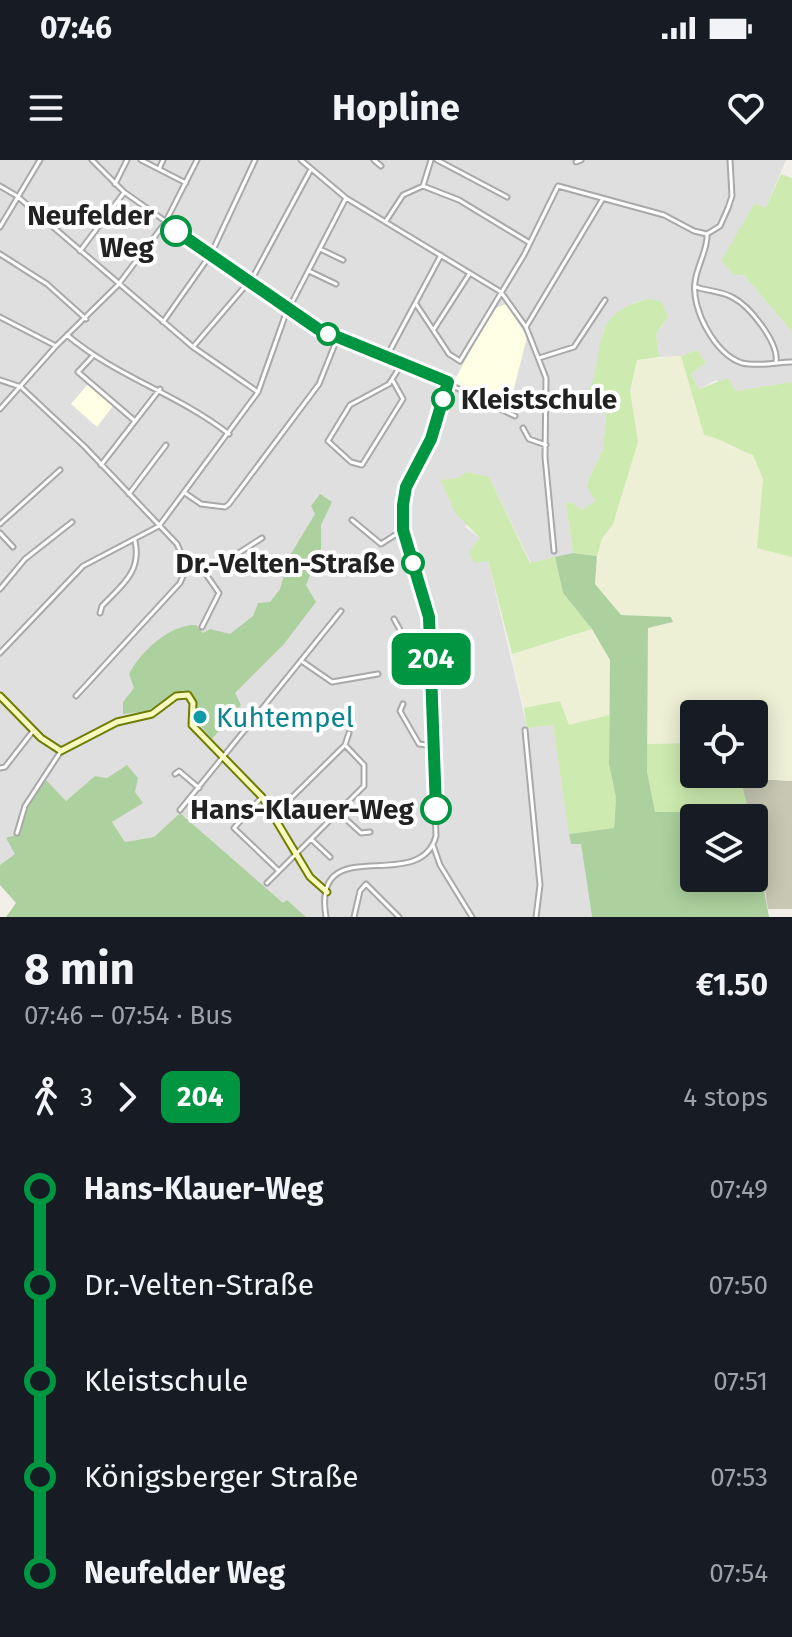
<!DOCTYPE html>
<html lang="en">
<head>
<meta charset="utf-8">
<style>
  body { margin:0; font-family:"Fira Sans",sans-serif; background:#20242c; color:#f1f3f6; height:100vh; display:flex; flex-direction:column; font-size:30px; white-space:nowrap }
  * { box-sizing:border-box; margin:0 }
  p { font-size:26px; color:#9ea1a6 }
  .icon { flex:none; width:44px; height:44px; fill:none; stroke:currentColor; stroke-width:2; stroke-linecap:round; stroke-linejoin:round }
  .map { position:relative; height:757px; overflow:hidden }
  .side { display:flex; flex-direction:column; background:#171b24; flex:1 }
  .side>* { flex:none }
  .badge { padding:0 16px; border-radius:12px; font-size:28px; line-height:52px }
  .controls { position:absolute; left:680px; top:540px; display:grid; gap:16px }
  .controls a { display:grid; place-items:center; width:88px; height:88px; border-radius:8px; background:#171b24; box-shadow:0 4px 20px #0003; font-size:40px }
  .map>.badge { position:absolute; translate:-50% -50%; box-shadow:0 0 0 4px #fff }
  .legs { display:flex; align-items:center; gap:12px; height:88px; padding:0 24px; font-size:26px }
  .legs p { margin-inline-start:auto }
  .head { display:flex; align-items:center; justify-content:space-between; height:136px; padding:0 24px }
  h1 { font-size:44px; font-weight:700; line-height:60px }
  ul { padding:0 24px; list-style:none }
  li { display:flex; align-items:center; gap:28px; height:96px; font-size:30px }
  li i { display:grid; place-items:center; width:12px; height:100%; margin:0 10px; background:currentColor }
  li i::after { content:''; width:20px; height:20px; margin:-10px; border:6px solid; border-radius:50%; background:#171b24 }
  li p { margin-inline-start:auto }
  li:first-child i { background:linear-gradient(#0000 50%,currentColor 0) }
  li:last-child i { background:linear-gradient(currentColor 50%,#0000 0) }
  .status { display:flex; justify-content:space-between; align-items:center; height:56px; padding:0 40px; background:#171b24; direction:ltr }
  .status svg { height:22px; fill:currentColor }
  header { display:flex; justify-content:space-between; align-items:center; height:104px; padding:0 24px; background:#171b24; font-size:36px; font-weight:700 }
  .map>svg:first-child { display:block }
  .residential { fill:#e0dfdf }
  .education { fill:#ffffe5 }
  .construction { fill:#c7c7b4 }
  .farmland { fill:#eef0d5 }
  .grass { fill:#cdebb0 }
  .forest { fill:#add19e }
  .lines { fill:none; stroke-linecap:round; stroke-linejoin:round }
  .street-casing { stroke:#a9a9a9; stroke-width:7 }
  .secondary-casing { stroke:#707d05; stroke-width:9 }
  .street { stroke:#fff; stroke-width:3 }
  .secondary { stroke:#f7fabf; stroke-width:5 }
  .line-1-casing { stroke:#fff; stroke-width:18 }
  .line-1 { stroke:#009641; stroke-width:12 }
  .stop-1-dot { fill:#fff; stroke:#009641; stroke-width:4 }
  .culture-dot { fill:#0f9aa8; stroke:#fff; stroke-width:3 }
  .labels { text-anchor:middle; stroke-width:8; stroke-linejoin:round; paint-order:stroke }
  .stop-label { font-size:28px; font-weight:bold; fill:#222; stroke:#fff; text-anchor:end }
  .culture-label { font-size:28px; fill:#0d838f; stroke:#fff; text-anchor:start }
</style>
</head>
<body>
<div class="status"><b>07:46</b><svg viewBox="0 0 49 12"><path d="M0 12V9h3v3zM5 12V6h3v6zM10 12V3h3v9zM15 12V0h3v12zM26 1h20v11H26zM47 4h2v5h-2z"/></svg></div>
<header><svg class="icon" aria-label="menu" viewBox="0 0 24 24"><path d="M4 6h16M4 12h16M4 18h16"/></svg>Hopline<svg class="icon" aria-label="heart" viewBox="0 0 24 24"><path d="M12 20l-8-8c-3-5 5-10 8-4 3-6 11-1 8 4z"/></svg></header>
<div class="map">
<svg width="792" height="757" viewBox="0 0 792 757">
  <rect width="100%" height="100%" fill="#f2efe9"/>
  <path class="residential" d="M0,0h786l-20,47 -12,-2 -14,28 4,42 48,57v50l-56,9 -20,-11 -17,9 -8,-15 15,-11 -9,-13 -16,6 -22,1 -3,-23 7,-9 -16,-26 -14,4 -30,27 -8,48 -6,14 19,3 -5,54 -17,37 11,15 -15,9 -11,-8 -5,1 7,50 -42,10 -42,-86 -24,50 15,11 8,23 39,166 26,-2 18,119 10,-1 11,74h-286l-19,-17 -4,4 -103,-91 -26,24 -29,5 -13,-20 -5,-44 -12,-2 -29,25 -20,-20 -27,43 -3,30 -16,11z"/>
  <path class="education" d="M506,144l21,33 -18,71 -56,-25 40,-74z
    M88,224l25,22 -16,21 -26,-23z"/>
  <path class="construction" d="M740,618l52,3v128h-24l-14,-91h-4z"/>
  <path class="farmland" d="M681,196l23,79 20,4 7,9 22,7 10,24 -5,68 34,10v224l-52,-3 -1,-4h15v-60h-60v29l-47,1 1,-116 24,-5 -1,-6 -50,-2 -26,-31 4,-38 14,-22 25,-82 -8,-51 7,-31z
    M592,469l18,31 -1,55 -41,11 -8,-25 -36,7 -12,-54z"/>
  <path class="grass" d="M781,14l11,4v154l-48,-57h-9l-14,-14 33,-57 12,3z
    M647,139l14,2 7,16 -12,17 3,23 -22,3 -7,31 8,51 -25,82 -11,15 -5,17 -24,-3 -7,-50 5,-1 11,8 14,-9 -10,-15 17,-37 5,-54 -20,-2c20,-42 -3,-77 59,-94z
    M697,190l9,13 -15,11 8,15 29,-11 8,13 56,-9v175l-35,-9 6,-69 -10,-24c-18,-6 -30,-16 -49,-20l-23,-79z
    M466,312l23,5 41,86 25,-6 8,36 29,36 -80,25 -24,-93 -14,2 -5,-11 11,-14 -25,-25 -14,-33 18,-2z
    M560,541l9,24 40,-10v49l7,34 -2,30 -45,6 -16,-109 -26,3 -3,-20z
    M694,583v31h45l10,38h-94l-8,-41v-27z"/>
  <path class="forest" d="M320,334l12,8 -11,23v24l-15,36 10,17 -32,42 -49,49 6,12 -29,34 -18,-21c3,-14 3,-23 -11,-28l-36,21 -24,3v-12l11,-14 -5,-14c11,-22 41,-50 67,-49l7,8 7,-4 20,5 23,-18 5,-13 12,-1 10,-13 9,-32 26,-43 -4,-8z
    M573,393l24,3 -2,28 26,31 50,2 2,5 -25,6 -1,143 8,41h94l1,6h-56v60h60v-44l15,83h-177l-11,-73h-10l-2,-10 45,-6 2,-30 -7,-34 1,-104 -18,-31 -29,-36 -8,-36z
    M127,605l11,13 -3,14 8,11 -31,19 13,20 29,-5 26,-24 103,90 4,-3 19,17h-300l10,-14 -16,-18v-20l15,-11 -9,-16 13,-4c-1,-21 14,-38 27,-54l20,21 29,-25 12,2z"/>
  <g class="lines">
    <g class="street-casing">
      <path id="street" d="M92,0l32,32 194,137 85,33 112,54
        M141,0l45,23
        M301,0l45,38 155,94 25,35 20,51 -1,79 9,94
        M374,0l7,6
        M437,0l70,37
        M576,2l5,-2
        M159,9l4,-9
        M115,24l12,-24
        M0,26l17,10 176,151 65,45
        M423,26l36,14 71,43
        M386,61l17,-26 20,-9 8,-26
        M0,67l40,-67
        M707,74c1,16 -10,31 -12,48 -4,27 20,72 47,81 16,4 35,-1 50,-1
        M320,89l23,11
        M80,91l43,-57
        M0,94l47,30 39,35
        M309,111l27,13
        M696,127c11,4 25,4 36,10 18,9 47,46 44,65
        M416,144l33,50 11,7 64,-106 34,-69 106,29 30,16 13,3 13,-8 8,-18 4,-12 -2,-36
        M0,157l56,29
        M163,162l48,-68 44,-94
        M526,167l76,-127
        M434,169l36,-56
        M67,175c48,41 111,59 162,99
        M193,187l60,-70 57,-106
        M387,196l54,-101
        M92,197l-14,15 57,49
        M539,198l35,-11 31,-47
        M0,220l21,7 64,60 92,97 10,23
        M393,221l10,18 -41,66 -11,-3 -23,-21 22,-36 39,-21 14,-22
        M0,249l56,-63 62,-61 47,-62 32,-63
        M523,268l6,11 17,6
        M101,305l59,-76
        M185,333l16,11 24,3 4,-3 90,-120 18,-45
        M129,334l37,-49
        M352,360l29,24 22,-14
        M0,364l60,-54
        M0,373l13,14
        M187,407l36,-4 39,-25
        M201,407l18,26 -17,34
        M0,429l25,-30 47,-37
        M100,453l2,-7c19,-20 40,-34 33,-65
        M394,459l19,34 18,4
        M0,493l83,-87 76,-40 99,-134 27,-76 61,-118
        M303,502l29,20 46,-8
        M76,536l104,-113 7,-16
        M403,544l-3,7 19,33 14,2
        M525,570l15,155 -4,32
        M0,608l5,-1 28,-36
        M175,614l4,-3 20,17
        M262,637l-28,31 45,43 85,-85v-21l-19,-20
        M180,650l161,-199
        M338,652l23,21 9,-1
        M275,654l70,-69 4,-12
        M17,673l8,-27 36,-55
        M311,679l19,18
        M433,685l7,20 32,52
        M267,723l12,-12
        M326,757c-15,-89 94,-20 110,-81l-7,-219 -26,-87v-25l3,-18 25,-48 17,-57
        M354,757l6,-26 6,-7 33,33"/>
    </g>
    <g class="secondary-casing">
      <path id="secondary" d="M0,536l41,42 20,13 56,-29 35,-8 24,-18 12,-1 5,8 -1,22 70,72 48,80 17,15"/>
    </g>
    <use href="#street" class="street"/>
    <use href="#secondary" class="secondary"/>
  </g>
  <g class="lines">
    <g class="line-1-casing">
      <path id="line-1" d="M176,71l142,98 130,53 -17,57 -25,48 -3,18v25l26,87 7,192"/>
    </g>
    <use href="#line-1" class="line-1"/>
  </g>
  <g class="stop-1-dot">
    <circle cx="176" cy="71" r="14"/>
    <circle cx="328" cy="174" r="10"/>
    <circle cx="443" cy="239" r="10"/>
    <circle cx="413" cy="403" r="10"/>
    <circle cx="436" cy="649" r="14"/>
  </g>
  <circle class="culture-dot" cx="200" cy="557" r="8"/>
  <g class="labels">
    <g class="stop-label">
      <text x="154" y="65">Neufelder<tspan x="154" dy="32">Weg</tspan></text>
      <text x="461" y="249" text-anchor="start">Kleistschule</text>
      <text x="395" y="413">Dr.-Velten-Straße</text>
      <text x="414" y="659">Hans-Klauer-Weg</text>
    </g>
    <g class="culture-label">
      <text x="216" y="567">Kuhtempel</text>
    </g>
  </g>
</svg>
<div class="controls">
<a><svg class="icon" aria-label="locate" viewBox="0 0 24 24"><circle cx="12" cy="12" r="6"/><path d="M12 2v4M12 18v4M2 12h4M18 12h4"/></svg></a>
<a><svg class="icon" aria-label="layers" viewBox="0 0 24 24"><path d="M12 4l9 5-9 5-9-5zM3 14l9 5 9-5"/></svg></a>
</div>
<b class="badge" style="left:431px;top:499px;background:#009641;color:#fff">204</b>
</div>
<section class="side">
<div class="head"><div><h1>8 min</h1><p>07:46 – 07:54 · Bus</p></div><b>€1.50</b></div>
<div class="legs"><svg class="icon" aria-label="walk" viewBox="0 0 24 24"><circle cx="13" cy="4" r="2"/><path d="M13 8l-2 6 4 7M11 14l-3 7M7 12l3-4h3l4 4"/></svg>3<svg class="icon" aria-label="forward" viewBox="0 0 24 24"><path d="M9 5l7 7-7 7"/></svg><b class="badge" style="background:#009641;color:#fff">204</b><p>4 stops</p></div>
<ul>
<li><i style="color:#009641"></i><b>Hans-Klauer-Weg</b><p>07:49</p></li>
<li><i style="color:#009641"></i><span>Dr.-Velten-Straße</span><p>07:50</p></li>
<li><i style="color:#009641"></i><span>Kleistschule</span><p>07:51</p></li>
<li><i style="color:#009641"></i><span>Königsberger Straße</span><p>07:53</p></li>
<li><i style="color:#009641"></i><b>Neufelder Weg</b><p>07:54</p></li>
</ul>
</section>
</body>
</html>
